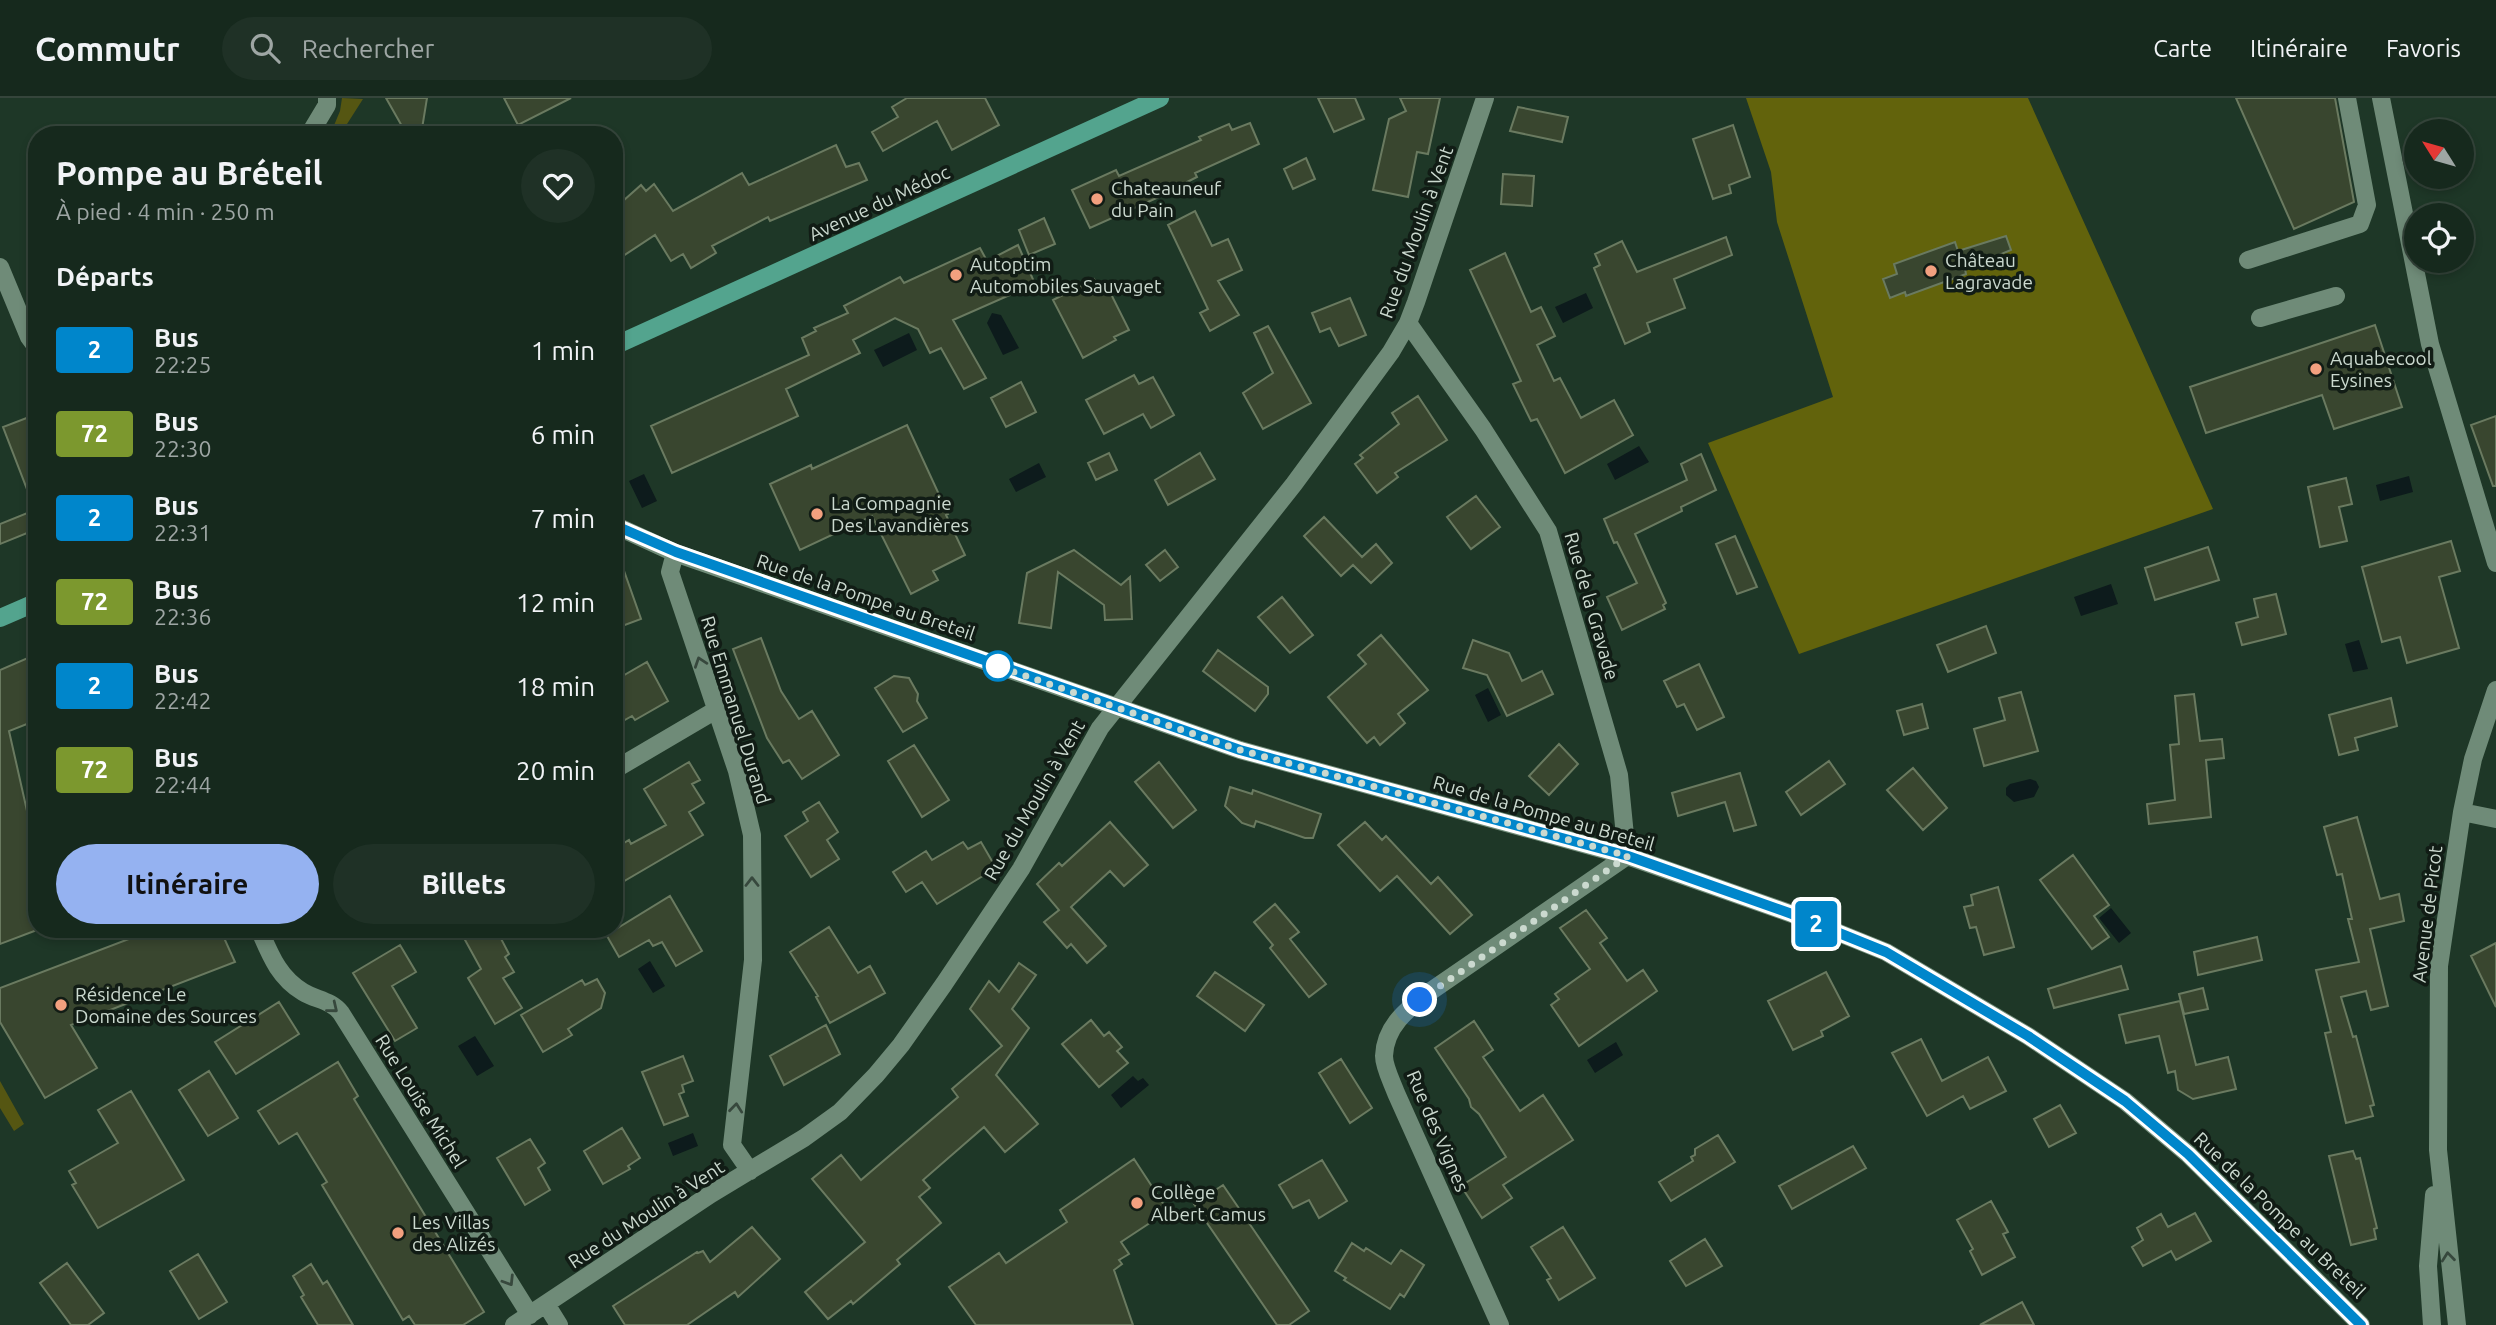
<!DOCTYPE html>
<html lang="fr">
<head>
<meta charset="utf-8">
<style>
  body { margin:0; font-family:Ubuntu,sans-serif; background:#1f3126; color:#f1f3f6; height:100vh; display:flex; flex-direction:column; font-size:26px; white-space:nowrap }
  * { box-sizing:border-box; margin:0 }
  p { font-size:23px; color:#9ea6a4 }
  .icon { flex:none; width:38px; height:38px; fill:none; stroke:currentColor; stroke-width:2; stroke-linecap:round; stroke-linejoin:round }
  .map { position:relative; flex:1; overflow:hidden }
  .drawer { position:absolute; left:28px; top:28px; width:595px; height:812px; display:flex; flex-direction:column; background:#16291d; border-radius:28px; box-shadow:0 4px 10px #0003,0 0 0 2px #35453b }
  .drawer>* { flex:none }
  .badge { padding:0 14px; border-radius:5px; font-size:24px; line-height:46px }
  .needle { width:46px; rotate:307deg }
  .fabs { position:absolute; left:2404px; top:21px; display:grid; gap:14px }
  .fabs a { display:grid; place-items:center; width:70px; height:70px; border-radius:50%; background:#16291d; box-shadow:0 4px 10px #0003,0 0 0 2px #35453b; font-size:35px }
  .you { position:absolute; width:35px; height:35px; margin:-18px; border:5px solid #fff; border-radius:50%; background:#1a73e8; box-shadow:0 0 0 10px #1a73e833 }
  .map>.badge { position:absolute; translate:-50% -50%; box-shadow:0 0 0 4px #fff }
  h2 { padding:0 28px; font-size:26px; line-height:63px }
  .round { display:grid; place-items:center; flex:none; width:74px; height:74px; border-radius:37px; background:#1f3126 }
  .headline { display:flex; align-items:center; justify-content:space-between; height:119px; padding:0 28px }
  h1 { font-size:33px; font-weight:700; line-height:52px }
  .cta { display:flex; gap:14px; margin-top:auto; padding:14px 28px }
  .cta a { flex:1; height:80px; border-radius:42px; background:#95b2f1; color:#111; font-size:28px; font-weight:700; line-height:80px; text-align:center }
  .cta a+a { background:#1f3126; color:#f1f3f6 }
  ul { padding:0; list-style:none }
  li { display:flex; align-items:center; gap:21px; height:84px; padding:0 28px }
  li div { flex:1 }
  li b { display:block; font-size:26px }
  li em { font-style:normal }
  li .badge { min-width:77px; font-weight:700; text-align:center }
  header { display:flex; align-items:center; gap:42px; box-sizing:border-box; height:98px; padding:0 35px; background:#16291d; border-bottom:2px solid #35453b }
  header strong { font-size:33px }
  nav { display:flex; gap:38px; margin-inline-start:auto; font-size:24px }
  .search { width:490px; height:63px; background:#1f3126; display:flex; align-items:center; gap:18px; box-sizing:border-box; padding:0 24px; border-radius:38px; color:#9ea6a4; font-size:26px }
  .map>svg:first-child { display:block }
  .green { fill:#555612 }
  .forest { fill:#62630c }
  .water { fill:#0d1b1c }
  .building { fill:#39462f; stroke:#6a7a60; stroke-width:2 }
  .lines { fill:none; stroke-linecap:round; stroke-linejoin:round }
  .minor { stroke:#6f8b78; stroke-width:18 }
  .major { stroke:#53a48e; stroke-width:18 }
  .oneway { stroke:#37483d }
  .line-casing { stroke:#fff; stroke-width:16 }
  .line { stroke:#0086cb; stroke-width:10 }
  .walk { stroke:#cbd9cf; stroke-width:7; stroke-dasharray:0 12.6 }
  .poi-dot { fill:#f2a07f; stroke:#111c15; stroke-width:2.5 }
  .stop-dot { fill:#fff; stroke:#0086cb; stroke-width:3.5 }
  .labels { text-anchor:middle; stroke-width:7; stroke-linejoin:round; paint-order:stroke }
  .poi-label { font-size:19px; fill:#cbd9cf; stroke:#111c15; text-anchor:start }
  .street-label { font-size:19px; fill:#cbd9cf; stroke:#111c15 }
</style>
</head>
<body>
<header>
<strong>Commutr</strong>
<div class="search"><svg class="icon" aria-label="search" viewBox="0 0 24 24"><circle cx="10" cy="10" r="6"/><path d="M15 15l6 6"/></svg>Rechercher</div>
<nav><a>Carte</a><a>Itinéraire</a><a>Favoris</a></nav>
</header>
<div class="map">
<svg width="2496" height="1227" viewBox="0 0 2496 1227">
  <rect width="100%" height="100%" fill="#1e3727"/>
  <path class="green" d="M342,0l21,1 -23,36h-10l10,-24z
    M0,983l24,43 -10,7 -14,-23z"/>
  <path class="forest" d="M1746,0h282l185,411 -414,145 -91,-211 125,-46 -56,-175 -6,-50z"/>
  <path class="water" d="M1586,195l7,15 -30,15 -8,-16z
    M992,215l9,2 18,33 -16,7 -16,-32z
    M909,235l8,17 -34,17 -9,-17z
    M1639,348l10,16 -34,18 -8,-16z
    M1039,365l7,14 -30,15 -7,-13z
    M644,376l13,27 -15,7 -13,-27z
    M2409,378l4,16 -33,9 -4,-16z
    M2111,486l7,20 -37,12 -7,-19z
    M2359,542l9,29 -15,3 -8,-28z
    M1488,590l13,27 -13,7 -13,-27z
    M2030,681l6,2 3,6 -5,10 -20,5 -8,-7v-7l4,-4z
    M2111,810l20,25 -12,10 -20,-25z
    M650,863l15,25 -12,7 -15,-24z
    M475,938l19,30 -17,10 -19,-30z
    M1616,944l7,13 -28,18 -8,-13z
    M1133,978l5,5 5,-3 6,7 -28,23 -10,-13z
    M693,1035l5,13 -25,10 -5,-13z"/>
  <path class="building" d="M386,0h41l-6,37h-14z
    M504,0h67l-53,27z
    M907,0h78l14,27 -47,25 -15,-29 -54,30 -11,-19 26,-15 -6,-10z
    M1318,0h37l9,21 -30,13z
    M1400,0h40l-12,56 -11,-2 -9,45 -35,-7 16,-71 17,-8z
    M2236,0h99l19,104 -60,27z
    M1518,9l50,10 -6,25 -52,-11z
    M1250,25l9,21 -64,29 2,4 -10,5 1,2 -98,44 -18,-38 44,-20 3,6 82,-36 -2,-3 30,-13 3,6z
    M1733,27l17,52 -21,8 2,8 -18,6 -20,-60z
    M836,47l10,22 13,-4 8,17 -97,41 -2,-4 -56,29 4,7 -25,15 -8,-14 -12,7 -16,-26 -41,27v-53l27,-24 5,6 8,-7 19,27 69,-38 7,12z
    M1306,60l9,21 -22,10 -9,-20z
    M1503,76l31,2 -2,30 -31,-2z
    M1195,113l17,35 16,-7 14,31 -24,11 21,34 -29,16 -10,-18 8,-4 -40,-84z
    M1044,120l11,26 -26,11 -10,-25z
    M2006,138l5,14 -46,19 1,5 -60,22 -1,-4 -15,6 -7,-19 14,-5 -3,-10 61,-22 3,9z
    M1726,139l6,18 -58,24 11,29 -38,15 3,9 -25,12 -31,-76 6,-3 -5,-11 27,-13 15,31z
    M1018,147l17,39 -82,36 33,58 -22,11 -23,-41 -11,5 -12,-24 -23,-11 -42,22 7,13 -74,36 12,27 -126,57 -21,-47 158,-71 -7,-17 14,-7 -2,-3 34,-15 -4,-7 56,-29 4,6 76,-35 7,13z
    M1505,155l26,59 10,-5 14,29 -18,9 17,36 6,-3 21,40 33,-18 19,35 -68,38 -28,-54 -6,2 -18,-37 8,-3 -51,-111z
    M1094,181l8,14 7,-3 20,40 -15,7 2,3 -33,18 -30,-58z
    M1350,200l16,37 -27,11 -9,-18 -10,4 -8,-19z
    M2375,227l27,82 -68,22 -12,-34 -116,38 -16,-46z
    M1268,228l43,77 -48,26 -20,-36 30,-20 -19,-40z
    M1134,277l5,9 14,-7 21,38 -23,13 -8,-14 -39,20 -18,-34z
    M1021,284l15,30 -30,15 -15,-29z
    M1418,298l29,44 -52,33 3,4 -21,16 -22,-29 8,-6 -3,-3 39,-31 -7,-11z
    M37,316v115l-37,15v-20l35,-14 -32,-83z
    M2496,318v70h-3l-22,-61z
    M907,327l41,89 -2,1 19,40 -32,16 5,9 -27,14 -39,-78 -72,34 -30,-66 41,-19 1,4z
    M1109,355l8,17 -21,10 -8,-17z
    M1200,355l15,26 -47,26 -13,-25z
    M1701,356l15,36 -35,17 1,4 -47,23 31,69 -3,2 2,4 -43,21 -15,-33 30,-14 -20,-41 -3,1 -10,-24 83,-39 -6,-16z
    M2346,380l6,26 -13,3 8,34 -27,6 -12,-60z
    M1476,398l24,31 -29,22 -24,-32z
    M1324,419l38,40 14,-13 16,19 -21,20 -18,-18 -12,11 -37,-40z
    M1735,438l22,51 -20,7 -21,-50z
    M2451,443l9,30 -21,6 20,71 -52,15 -7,-26 -18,5 -20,-75z
    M2208,449l11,33 -64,20 -10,-32z
    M1074,452l47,35 9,-8 2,42 -27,1 -1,-15 -46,-33 -7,56 -32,-5 8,-50z
    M1165,452l13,17 -18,14 -14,-16z
    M614,453h3l24,68 -27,10z
    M2276,496l10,40 -44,11 -6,-22 22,-6 -4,-18z
    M1282,499l31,38 -23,18 -32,-36z
    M1986,528l10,27 -48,19 -11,-27z
    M1381,537l47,55 -30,24 7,9 -25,22 -6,-8 -7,6 -39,-46 38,-33 -8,-9z
    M761,540l20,53 18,28 13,-8 27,44 -37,24 -13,-19 -6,3 -16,-25 -34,-89z
    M1473,542l36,13 13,28 20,-10 11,23 -46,22 -20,-41 -24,-7z
    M1218,552l50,37v7l-13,17 -52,-40z
    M37,556v66l-28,11 25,111 -5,1 8,36v51l-37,14v-274z
    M647,564l21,39 -33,19 -3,-4 -18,10v-45z
    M1699,566l25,53 -27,13 -13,-26 -7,3 -13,-26z
    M894,578l15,2 9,16 -1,7 10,17 -24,14 -28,-44z
    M2021,594l17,59 -54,15 -10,-37 31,-9 -6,-22z
    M2194,596l6,47 22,-2 2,19 -18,2 5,57 -62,7 -2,-20 28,-4 -5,-55 9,-1 -4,-48z
    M2391,600l6,28 -42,12 3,12 -19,5 -10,-40z
    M1922,606l6,24 -24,7 -7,-24z
    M1559,646l19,20 -29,31 -20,-19z
    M914,647l35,55 -27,17 -34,-56z
    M1829,663l16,23 -44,31 -15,-23z
    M689,664l11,18 -8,4 12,19 -15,9 14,23 -89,52v-38l15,-9 2,4 35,-19 -22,-36z
    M1159,664l37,48 -23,18 -38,-46z
    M1913,670l34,40 -24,22 -36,-40z
    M1740,675l16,52 -22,6 -9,-29 -47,14 -6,-23z
    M1230,689l22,7 1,-4 68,24 -8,24h-8l-49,-17 -2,6 -12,-4 -17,-17z
    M819,704l19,30 -11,8 12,19 -28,18 -26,-41 23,-15 -5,-9z
    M2357,719l23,82 19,-5 5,27 -34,8 18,77 -17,4 -5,-19 -25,6 12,40 3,-1 18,69 -4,1 3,10 -27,7 -21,-90 6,-1 -15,-62 43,-8 -11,-43h4l-10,-45 -5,1 -13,-48z
    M1110,724l38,43 -24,21 -14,-15 -39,36 35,39 -19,17 -16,-19 -4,4 -23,-26 15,-12 -22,-26 22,-21 3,3z
    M1365,724l17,18 4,-4 45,48 7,-7 34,38 -22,19 -53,-58 -17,15 -42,-46z
    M963,744l5,7 13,-7 15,26 -59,36 -15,-22 -16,10 -13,-20 33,-21 6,9z
    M2073,757l36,50 -15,11 15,21 -17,12 -52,-69z
    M1998,789l16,60 -30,8 -8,-28 -6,1 -6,-21 9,-2 -2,-10z
    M670,798l32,55 -26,15 -14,-24 -9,4 -4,-6 -30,17 -16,-28h13z
    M1275,806l24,28 -9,7 36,45 -17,13 -39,-49 3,-3 -19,-23z
    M1586,812l21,28 -7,5 27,38 16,-11 14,21 -78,55 -28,-41 8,-6 -4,-5 35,-25 -30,-41z
    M829,829l29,46 12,-7 15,27 -55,30 -14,-26 2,-1 -28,-44z
    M155,831h65l15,33 -164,63 26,43 -52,30 -45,-76v-34z
    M459,831h37l13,25 -4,3 9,15 -11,6 19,30 -27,16 -27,-46 13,-9z
    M2257,839l5,23 -64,15 -4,-23z
    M2496,845v64l-25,-51z
    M400,847l16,27 -24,14 25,42 -22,13 -42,-68z
    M1019,865l17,12 -24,34 17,19 -33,47 42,49 -33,28 -21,-25 -61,53 7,8 -11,9 22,26 -44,37 3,4 -47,40 -2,-3 -23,18 -23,-27 60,-50 -53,-63 29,-24 20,25 97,-83 -6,-8 50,-43 -32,-37 19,-28 10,11z
    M2121,868l7,23 -74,19 -6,-19z
    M1215,874l49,33 -19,26 -48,-35z
    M1826,874l23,44 -28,15 2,5 -30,14 -25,-49z
    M597,881l8,14 -4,15 -33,21 4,6 -29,17 -22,-37 61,-35 3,5z
    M2203,890l5,21 -24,5 -5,-20z
    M2180,903l16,64 32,-8 8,32 -43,10 -15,-9 -3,-19 -7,2 -9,-37 -33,7 -7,-28z
    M279,904l20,32 -63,40 -21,-32z
    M1091,922l13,16 5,-4 13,15 -5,4 11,12 -29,24 -37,-43z
    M1474,923l19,29 -10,7 37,54 23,-16 30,45 -70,45 9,13 -30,20 -21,-32 45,-29 -27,-43 -8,-7 -2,-8 -34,-51z
    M826,927l14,29 -56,31 -14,-29z
    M1921,941l21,42 46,-24 18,34 -36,18 -7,-13 -36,20 -35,-63z
    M683,958l10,25 -11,4 2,7 -5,2 9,22 -24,9 -22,-53z
    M1341,961l31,49 -22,15 -31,-50z
    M338,964l20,34 -4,3 130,213 -21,13h-48l-6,-9 -6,4 -81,-135 5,-3 -30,-49 -18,11 -21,-33z
    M209,973l29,47 -30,18 -29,-46z
    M131,993l53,89 -86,48 -26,-43 4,-2 -7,-12 49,-28 -20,-33z
    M2060,1007l16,28 -27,14 -15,-28z
    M622,1030l18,30 -12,8 2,3 -27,15 -19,-33z
    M1718,1037l17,27 -64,39 -12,-19 34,-21 -2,-4 4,-2v-6z
    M530,1041l15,24 -7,5 12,22 -25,15 -28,-47z
    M1853,1048l13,22 -74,41 -13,-23z
    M2353,1053l3,8 4,-1 17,70 -3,1 2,10 -25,6 -22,-89z
    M1134,1061l34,52 -47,31 8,12 -10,6 3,4 -8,6 19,55h-157l-27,-38 50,-34 7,10 61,-41 -7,-12z
    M1322,1062l25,41 -28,17 -10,-18 -16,8 -14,-23z
    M1223,1087l86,126 -20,14h-12l-83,-121z
    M1991,1103l17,31 -5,2 12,23 -33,18 -12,-24 3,-2 -16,-29z
    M2195,1115l16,28 -35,19 -5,-9 -28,15 -11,-19 11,-7 -6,-12 24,-14 7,13z
    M752,1129l28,32 -42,38 -3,-5 -48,33h-62l-12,-19 84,-54 1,1 5,-2 7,11z
    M1563,1129l32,51 -36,22 -12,-20 4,-2 -20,-31z
    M1705,1141l17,27 -36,20 -16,-25z
    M1352,1145l12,8 2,-3 25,16 10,-14 23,15 -20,32 -4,-3 -10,15 -46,-29 2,-2 -11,-7z
    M198,1156l29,48 -28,17 -29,-48z
    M67,1165l37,50 -16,12h-17l-31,-42z
    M311,1166l12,20 4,-3 26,44h-35l-17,-28 3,-2 -11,-19z
    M2022,1204l12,23h-54z"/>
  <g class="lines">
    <path class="minor" d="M2381,0l49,246 66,219
      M309,37l18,-30v-7
      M2248,162l112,-36 7,-19 -20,-107
      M0,169l29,70 8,11
      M2260,220l76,-22
      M1408,225l75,106 65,102 71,244 8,81 -196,135c-22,17 -46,34 -47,65 0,11 8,26 12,37l104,232
      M614,427l61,28 565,197 387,106 165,58 94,38 142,84 97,65 63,53 173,171
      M675,455l-5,19 67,199 15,64 1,125 -21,185 18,26
      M614,672l102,-60
      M2462,714l34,7
      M259,831c11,25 19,48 44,63 13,8 28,8 38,21l189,302
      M546,1206l13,21
      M514,1227l197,-131 93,-56 36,-26 36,-37 25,-30 43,-61 77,-115 79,-141 194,-244 97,-132 17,-29 8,-21 69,-204
      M2432,1227l-4,-59 6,-71
      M2457,1227l-19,-175 1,-184 23,-154 11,-53 23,-69"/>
    <path class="major" d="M614,248l546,-248
      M0,520l37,-16"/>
  </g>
  <defs><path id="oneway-chevron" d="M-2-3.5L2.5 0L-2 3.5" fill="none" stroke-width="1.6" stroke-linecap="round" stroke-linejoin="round" transform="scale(1.75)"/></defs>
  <g class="oneway">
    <use href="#oneway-chevron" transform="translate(700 564) rotate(-109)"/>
    <use href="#oneway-chevron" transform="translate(752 784) rotate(-90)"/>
    <use href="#oneway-chevron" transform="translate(333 910) rotate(39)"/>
    <use href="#oneway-chevron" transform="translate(736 1010) rotate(-84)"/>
    <use href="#oneway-chevron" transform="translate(2448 1159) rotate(-96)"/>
    <use href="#oneway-chevron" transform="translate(509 1183) rotate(58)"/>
  </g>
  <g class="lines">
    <g class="line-casing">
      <path id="line" d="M614,427l62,27 564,198 388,106 164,58 94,38 142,84 97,65 63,53 173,171"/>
    </g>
    <use href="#line" class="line"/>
    <path class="walk" d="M998,568l-4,-1 246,85 388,106 -208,144"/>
  </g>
  <g class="poi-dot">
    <circle cx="1097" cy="101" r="7"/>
    <circle cx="1931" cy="173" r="7"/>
    <circle cx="956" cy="177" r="7"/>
    <circle cx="2316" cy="271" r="7"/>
    <circle cx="817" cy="416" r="7"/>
    <circle cx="61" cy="907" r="7"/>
    <circle cx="1137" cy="1105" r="7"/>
    <circle cx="398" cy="1135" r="7"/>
  </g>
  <circle class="stop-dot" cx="998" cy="568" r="14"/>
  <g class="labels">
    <g class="poi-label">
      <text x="1111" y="97">Chateauneuf<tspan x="1111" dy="22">du Pain</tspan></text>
      <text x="1945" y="169">Château<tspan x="1945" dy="22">Lagravade</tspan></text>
      <text x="970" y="173">Autoptim<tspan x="970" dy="22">Automobiles Sauvaget</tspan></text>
      <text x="2330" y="267">Aquabecool<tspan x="2330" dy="22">Eysines</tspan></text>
      <text x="831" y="412">La Compagnie<tspan x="831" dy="22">Des Lavandières</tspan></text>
      <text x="75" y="903">Résidence Le<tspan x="75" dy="22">Domaine des Sources</tspan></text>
      <text x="1151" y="1101">Collège<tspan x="1151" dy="22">Albert Camus</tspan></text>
      <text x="412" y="1131">Les Villas<tspan x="412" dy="22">des Alizés</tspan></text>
    </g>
    <g class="street-label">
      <text transform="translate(879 105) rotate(-25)" y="7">Avenue du Médoc</text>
      <text transform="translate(1416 134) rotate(-70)" y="7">Rue du Moulin à Vent</text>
      <text transform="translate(866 499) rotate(19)" y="7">Rue de la Pompe au Breteil</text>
      <text transform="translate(1592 508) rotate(74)" y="7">Rue de la Gravade</text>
      <text transform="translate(736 612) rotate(73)" y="7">Rue Emmanuel Durand</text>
      <text transform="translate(1034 702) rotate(-60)" y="7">Rue du Moulin à Vent</text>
      <text transform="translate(1544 715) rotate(16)" y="7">Rue de la Pompe au Breteil</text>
      <text transform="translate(2427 816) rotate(-83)" y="7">Avenue de Picot</text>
      <text transform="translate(421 1003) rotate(58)" y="7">Rue Louise Michel</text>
      <text transform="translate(1438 1033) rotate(67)" y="7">Rue des Vignes</text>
      <text transform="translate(646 1116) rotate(-33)" y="7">Rue du Moulin à Vent</text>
      <text transform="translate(2280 1117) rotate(44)" y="7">Rue de la Pompe au Breteil</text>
    </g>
  </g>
</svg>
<div class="fabs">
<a><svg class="needle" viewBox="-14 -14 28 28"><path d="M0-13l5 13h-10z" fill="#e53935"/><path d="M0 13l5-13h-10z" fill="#9ea6a4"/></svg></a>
<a><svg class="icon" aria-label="locate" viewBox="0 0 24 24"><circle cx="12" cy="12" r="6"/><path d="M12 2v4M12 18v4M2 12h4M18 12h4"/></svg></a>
</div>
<div class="you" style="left:1420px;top:902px"></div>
<b class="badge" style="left:1816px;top:826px;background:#0086cb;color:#fff">2</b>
<section class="drawer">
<div class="headline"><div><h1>Pompe au Bréteil</h1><p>À pied · 4 min · 250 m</p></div><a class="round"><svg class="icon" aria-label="heart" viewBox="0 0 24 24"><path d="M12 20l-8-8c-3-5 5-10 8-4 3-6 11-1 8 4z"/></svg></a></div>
<h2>Départs</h2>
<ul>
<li><span class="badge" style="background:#0086cb;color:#fff">2</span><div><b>Bus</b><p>22:25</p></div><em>1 min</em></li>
<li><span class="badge" style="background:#7c982e;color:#fff">72</span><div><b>Bus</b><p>22:30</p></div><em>6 min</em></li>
<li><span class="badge" style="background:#0086cb;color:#fff">2</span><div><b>Bus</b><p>22:31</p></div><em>7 min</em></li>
<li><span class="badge" style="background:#7c982e;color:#fff">72</span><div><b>Bus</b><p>22:36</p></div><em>12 min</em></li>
<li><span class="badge" style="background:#0086cb;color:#fff">2</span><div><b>Bus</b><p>22:42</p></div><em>18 min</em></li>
<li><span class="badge" style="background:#7c982e;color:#fff">72</span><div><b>Bus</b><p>22:44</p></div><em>20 min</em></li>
</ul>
<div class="cta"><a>Itinéraire</a><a>Billets</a></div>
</section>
</div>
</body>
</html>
